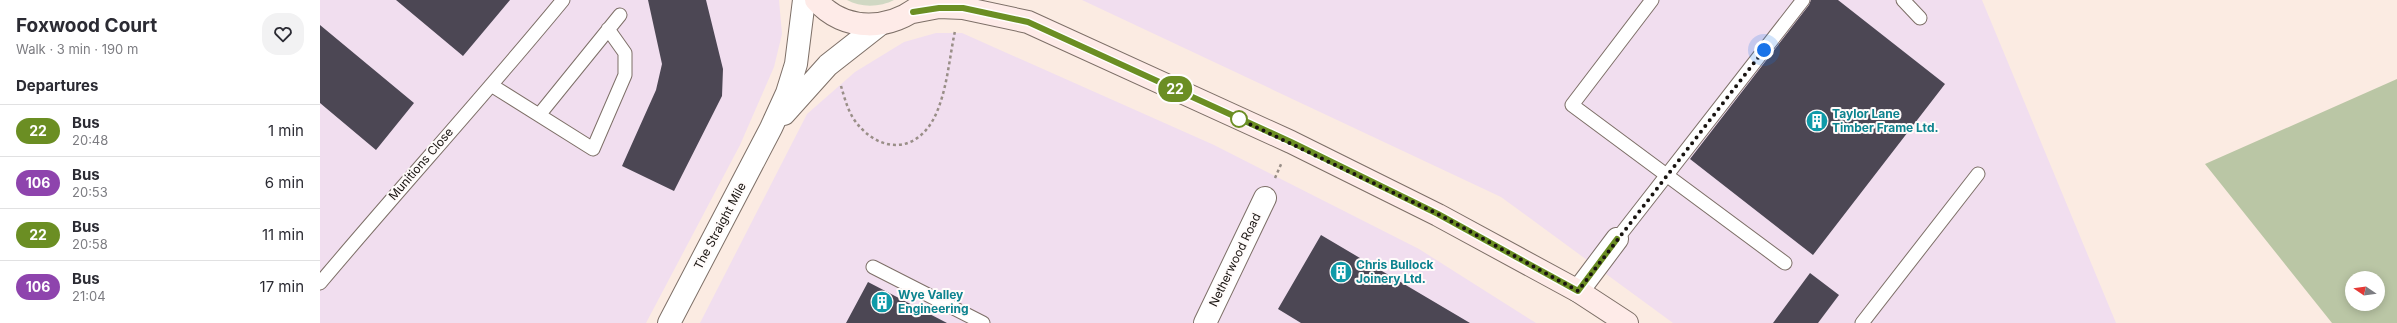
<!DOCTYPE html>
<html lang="en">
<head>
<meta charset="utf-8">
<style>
  body { margin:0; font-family:Inter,sans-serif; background:#f2f2f3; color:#2b2b33; height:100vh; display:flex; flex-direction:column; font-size:15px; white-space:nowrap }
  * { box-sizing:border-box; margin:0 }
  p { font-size:13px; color:#7c7c81 }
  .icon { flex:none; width:22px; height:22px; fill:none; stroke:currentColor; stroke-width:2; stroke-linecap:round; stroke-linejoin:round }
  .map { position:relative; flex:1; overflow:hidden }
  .details { display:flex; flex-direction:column; background:#fff; width:320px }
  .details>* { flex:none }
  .badge { padding:0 8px; border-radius:13px; font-size:14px; line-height:26px }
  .needle { width:26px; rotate:283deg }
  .tools { position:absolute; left:2025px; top:271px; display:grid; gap:8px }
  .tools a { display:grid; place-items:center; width:40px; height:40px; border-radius:50%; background:#fff; box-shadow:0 2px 10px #0003; font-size:20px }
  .you { position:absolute; width:20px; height:20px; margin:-10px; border:3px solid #fff; border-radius:50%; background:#1a73e8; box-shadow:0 0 0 6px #1a73e833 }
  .map>.badge { position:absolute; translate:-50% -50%; box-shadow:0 0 0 2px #fff }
  h2 { padding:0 16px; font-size:15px; line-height:36px }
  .round { display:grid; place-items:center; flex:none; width:42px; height:42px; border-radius:16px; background:#f2f2f3 }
  .overview { display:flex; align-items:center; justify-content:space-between; height:68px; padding:0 16px }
  h1 { font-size:19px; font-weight:700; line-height:30px }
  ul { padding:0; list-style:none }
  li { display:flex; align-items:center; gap:12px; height:52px; padding:0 16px; border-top:1px solid #e1e1e2 }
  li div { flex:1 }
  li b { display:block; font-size:15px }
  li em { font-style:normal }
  li .badge { min-width:44px; font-weight:700; text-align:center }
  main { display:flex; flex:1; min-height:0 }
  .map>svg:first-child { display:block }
  .industrial { fill:#f1deef }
  .green { fill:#d0d8c3 }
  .forest { fill:#bac6a5; fill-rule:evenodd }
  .building { fill:#4c4754 }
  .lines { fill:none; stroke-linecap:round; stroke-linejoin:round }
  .service-casing { stroke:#7d6f67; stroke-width:15 }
  .minor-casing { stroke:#7d6f67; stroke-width:24 }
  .tertiary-casing { stroke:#7d6f67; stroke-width:24 }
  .secondary-casing { stroke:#7d6f67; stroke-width:24 }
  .path { stroke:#998e87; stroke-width:2.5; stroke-dasharray:3 3; stroke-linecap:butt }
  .service { stroke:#fff; stroke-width:13 }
  .minor { stroke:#fff; stroke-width:22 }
  .tertiary { stroke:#fff; stroke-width:22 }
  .secondary { stroke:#feebe8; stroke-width:22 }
  .line-casing { stroke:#fff; stroke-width:9 }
  .line { stroke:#6b8e23; stroke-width:6 }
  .walk { stroke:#191411; stroke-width:4; stroke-dasharray:0 7.2 }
  .stop-dot { fill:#fff; stroke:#6b8e23; stroke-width:2 }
  .labels { text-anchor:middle; stroke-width:4; stroke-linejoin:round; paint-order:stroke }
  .culture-label { font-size:12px; font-weight:bold; fill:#0d838f; stroke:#fffbfa; text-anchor:start }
  .street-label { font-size:12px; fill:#191411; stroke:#fffbfa }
</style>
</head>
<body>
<main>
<section class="details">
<div class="overview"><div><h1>Foxwood Court</h1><p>Walk · 3 min · 190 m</p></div><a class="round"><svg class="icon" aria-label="heart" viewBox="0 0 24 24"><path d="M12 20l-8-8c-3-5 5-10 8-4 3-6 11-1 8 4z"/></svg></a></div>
<h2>Departures</h2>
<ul>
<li><span class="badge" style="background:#6b8e23;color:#fff">22</span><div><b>Bus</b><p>20:48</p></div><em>1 min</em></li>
<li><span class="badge" style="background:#8e44ad;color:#fff">106</span><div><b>Bus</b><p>20:53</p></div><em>6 min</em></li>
<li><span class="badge" style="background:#6b8e23;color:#fff">22</span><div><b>Bus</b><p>20:58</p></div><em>11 min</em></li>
<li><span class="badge" style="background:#8e44ad;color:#fff">106</span><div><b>Bus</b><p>21:04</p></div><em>17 min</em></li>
</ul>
</section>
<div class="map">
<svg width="2077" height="323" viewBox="0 0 2077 323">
  <rect width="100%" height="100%" fill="#fbebe2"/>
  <path class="industrial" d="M0,0h459l3,34 -8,33 -34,78 -94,178h-326z
    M762,0h900l134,323h-443l-172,-126z
    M616,33h26l252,112 205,104 117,74h-836l107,-209 48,-42 49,-30z"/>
  <path class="green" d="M527,0h47c-13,7 -33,8 -47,0z"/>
  <path class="forest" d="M2077,79v244h-65l-127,-159zM2032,278h26v26h-26z"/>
  <path class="building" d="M76,0h114l-47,56z
    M328,0h58l17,69 -1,27 -48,95 -52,-25 34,-76 6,-26z
    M1491,0h27l107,84 -132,171 -123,-96 119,-154z
    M0,25l94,78 -38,47 -56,-47z
    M1001,235l149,88h-169l-23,-14z
    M1490,273l29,22 -21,28h-45z
    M548,282l79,41h-101z"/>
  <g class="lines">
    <g class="service-casing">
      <path id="service" d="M1332,0l-80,105 213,158
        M1583,0l17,18
        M171,85l102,64 32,-74v-22l-17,-24
        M219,115l81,-100
        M1297,239l186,-239
        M553,267l110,56
        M0,283c80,-95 164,-187 243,-283
        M1542,323l116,-149"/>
    </g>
    <g class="minor-casing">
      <path id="minor" d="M1258,291l39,-52
        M885,323l60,-125"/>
    </g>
    <g class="tertiary-casing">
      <path id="tertiary" d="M464,114l44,-49 51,-40
        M349,323l102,-195 16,-35 9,-29 8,-64"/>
    </g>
    <g class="secondary-casing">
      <path id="secondary" d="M496,0c28,33 76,31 107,3
        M593,12l26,-5 24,1 65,14 263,120 147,73 140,76 49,32"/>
    </g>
    <path class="path" d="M521,86c3,10 6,22 12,32 21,32 59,39 80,2 14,-26 16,-61 22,-89
      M955,178l7,-16"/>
    <use href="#service" class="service"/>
    <use href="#minor" class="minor"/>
    <use href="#tertiary" class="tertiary"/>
    <use href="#secondary" class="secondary"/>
  </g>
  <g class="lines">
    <g class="line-casing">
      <path id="line" d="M593,12l26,-4h24l65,14 263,120 147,72 140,77 39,-52"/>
    </g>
    <use href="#line" class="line"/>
    <path class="walk" d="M919,119l-4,-2 203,97 140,77 186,-241"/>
  </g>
  <defs>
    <g id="building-disc" transform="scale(1.15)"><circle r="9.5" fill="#0f9aa8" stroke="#fffbfa"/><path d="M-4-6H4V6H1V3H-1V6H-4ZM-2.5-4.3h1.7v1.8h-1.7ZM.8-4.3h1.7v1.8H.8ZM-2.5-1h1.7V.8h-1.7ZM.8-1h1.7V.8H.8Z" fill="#fff"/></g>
  </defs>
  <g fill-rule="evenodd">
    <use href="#building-disc" x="1497" y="121"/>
    <use href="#building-disc" x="1021" y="272"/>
    <use href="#building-disc" x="562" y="302"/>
  </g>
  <circle class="stop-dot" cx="919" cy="119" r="8"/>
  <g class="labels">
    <g class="culture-label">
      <text x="1512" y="118">Taylor Lane<tspan x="1512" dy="14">Timber Frame Ltd.</tspan></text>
      <text x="1036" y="269">Chris Bullock<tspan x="1036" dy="14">Joinery Ltd.</tspan></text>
      <text x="578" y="299">Wye Valley<tspan x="578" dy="14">Engineering</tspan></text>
    </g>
    <g class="street-label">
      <text transform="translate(101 164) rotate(-49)" y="4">Munitions Close</text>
      <text transform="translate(400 226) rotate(-62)" y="4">The Straight Mile</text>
      <text transform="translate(915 260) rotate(-64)" y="4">Netherwood Road</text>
    </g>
  </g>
</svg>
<div class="tools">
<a><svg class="needle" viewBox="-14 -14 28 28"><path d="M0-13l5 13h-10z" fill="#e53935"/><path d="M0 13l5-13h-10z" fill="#7c7c81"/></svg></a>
</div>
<div class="you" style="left:1444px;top:50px"></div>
<b class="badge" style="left:855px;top:89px;background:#6b8e23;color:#fff">22</b>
</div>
</main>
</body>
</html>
